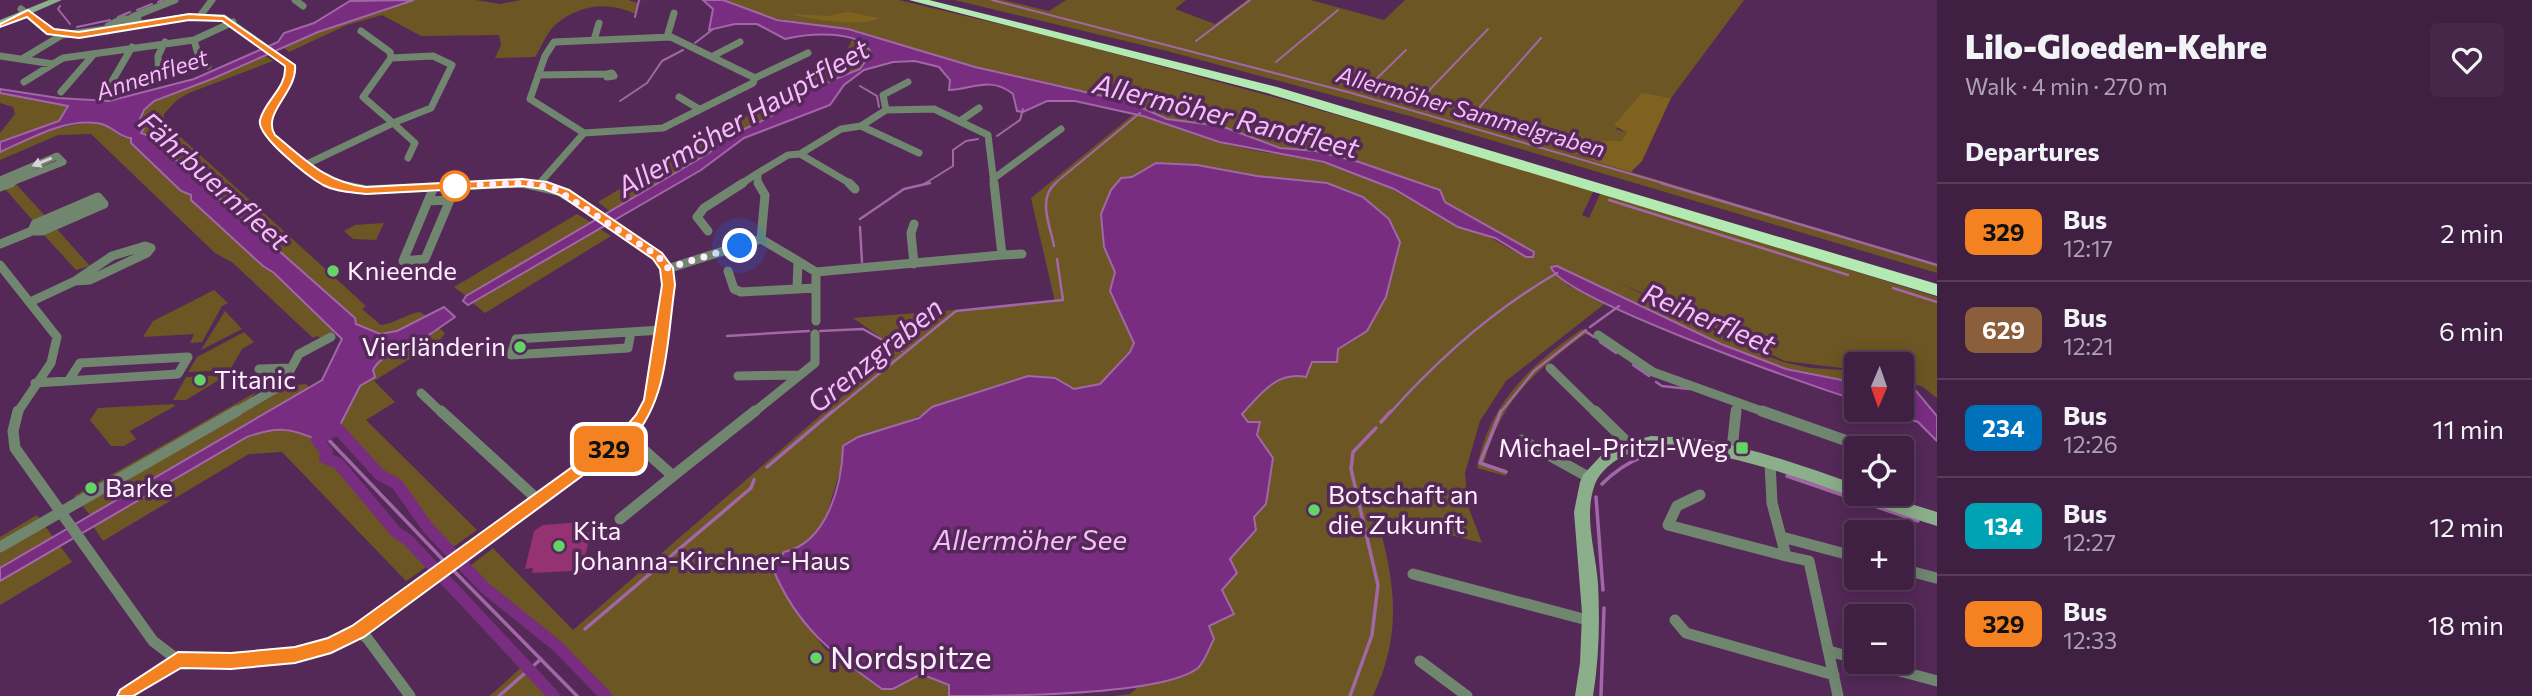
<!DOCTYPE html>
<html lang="en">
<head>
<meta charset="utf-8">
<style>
  body { margin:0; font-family:Commissioner,sans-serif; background:#462749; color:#f1f3f6; height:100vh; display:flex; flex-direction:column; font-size:26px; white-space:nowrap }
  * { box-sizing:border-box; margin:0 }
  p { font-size:23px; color:#ada2b2 }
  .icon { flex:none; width:38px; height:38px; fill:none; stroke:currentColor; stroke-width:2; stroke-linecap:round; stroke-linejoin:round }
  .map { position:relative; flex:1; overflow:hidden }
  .side { display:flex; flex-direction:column; background:#3f1f42; width:595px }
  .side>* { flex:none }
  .badge { padding:0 14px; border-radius:10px; font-size:24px; line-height:46px }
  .needle { width:46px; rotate:182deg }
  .tools { position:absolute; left:1844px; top:352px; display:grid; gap:14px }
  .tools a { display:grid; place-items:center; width:70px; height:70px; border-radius:7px; background:#3f1f42; box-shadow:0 4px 18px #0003,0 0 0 2px #583d5b; font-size:35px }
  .you { position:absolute; width:35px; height:35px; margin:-18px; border:5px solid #fff; border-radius:50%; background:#1a73e8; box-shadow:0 0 0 10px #1a73e833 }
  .map>.badge { position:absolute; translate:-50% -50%; box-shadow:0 0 0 4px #fff }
  h2 { padding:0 28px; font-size:26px; line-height:63px }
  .round { display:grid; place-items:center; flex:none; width:74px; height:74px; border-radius:7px; background:#462749 }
  .head { display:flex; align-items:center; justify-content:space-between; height:119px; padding:0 28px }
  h1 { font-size:33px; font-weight:800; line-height:52px }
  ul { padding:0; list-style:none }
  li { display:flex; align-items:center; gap:21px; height:98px; padding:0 28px; border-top:2px solid #583d5b }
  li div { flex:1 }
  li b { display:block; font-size:26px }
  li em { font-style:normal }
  li .badge { min-width:77px; font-weight:700; text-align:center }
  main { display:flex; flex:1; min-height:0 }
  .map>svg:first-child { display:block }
  .green { fill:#6c5624 }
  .forest { fill:#7f6220 }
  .water { fill:#792d80; stroke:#a167a6; stroke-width:2 }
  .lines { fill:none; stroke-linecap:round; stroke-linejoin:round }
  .stream-far2 { stroke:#a167a6; stroke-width:2 }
  .stream-far1 { stroke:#a167a6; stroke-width:2.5 }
  .stream { stroke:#a167a6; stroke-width:3.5 }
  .canal { stroke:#792d80; stroke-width:12 }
  .building { fill:#953272 }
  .street-far2 { stroke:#70866f; stroke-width:7 }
  .street-far1 { stroke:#70866f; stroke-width:9 }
  .street { stroke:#70866f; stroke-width:11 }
  .secondary { fill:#8bae8b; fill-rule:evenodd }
  .highway { fill:#b3eab2; fill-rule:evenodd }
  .oneway { fill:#dad4db }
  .line { fill:#f58220; stroke:#fff; stroke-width:2 }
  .walk { stroke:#feeeff; stroke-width:7; stroke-dasharray:0 12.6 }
  .stop-dot { fill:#fff; stroke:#f58220; stroke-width:3.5 }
  .poi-dot { fill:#64d468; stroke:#542958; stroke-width:2.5 }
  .labels { text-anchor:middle; stroke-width:7; stroke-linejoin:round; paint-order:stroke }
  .far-water-label { font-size:23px; font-style:italic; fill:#f8bcfc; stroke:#542958 }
  .poi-label { font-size:26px; fill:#feeeff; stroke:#542958; text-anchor:start }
  .water-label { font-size:28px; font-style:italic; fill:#f8bcfc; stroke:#542958 }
  .near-poi-label { font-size:32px; fill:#feeeff; stroke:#542958; text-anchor:start }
</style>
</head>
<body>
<main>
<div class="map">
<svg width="1937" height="696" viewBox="0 0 1937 696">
  <rect width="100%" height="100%" fill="#542958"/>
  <path class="green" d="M414,0h62l24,4 21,-4h107l9,3 14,-3 -12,3 -3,11c-28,-13 -56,-10 -81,11 -8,7 -14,23 -20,32l-40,1 6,-13 -2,-10 -78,1 -39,-21 -35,10 -58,27 -6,-5 59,-24z
    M723,0h176l158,38 228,62 309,90 -12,25 7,3 12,-26 336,105v101l-14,-11 -21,-7v-16h-45v6l-72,-9 -169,-80 136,69 31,12 28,6 46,3v12l-71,-14 -65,-25 -164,-78 -5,1v5l17,14 38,16 -101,79 -26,40 -15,52 3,33 14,37 -105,-26c18,65 26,116 -4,179h-259l16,-2 79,-68 21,-67 26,-29 -2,-13 12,-14 7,-45 -32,-44 35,-35 62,-30 29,-18 19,-34 14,-55 -37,-45 -36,-14 -70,-7 -60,-11 -41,-2 -45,27 -10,24 3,33 11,25 -5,19 24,52 -4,9 -30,32 -26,6 -19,-12 -123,29c-25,21 -61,22 -89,39l-1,19 -20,64 -26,21 -16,37 45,62 57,40h11l28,-15 28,11v11h-343l-50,-51 -90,-76 27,-21 80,82 324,-281 -44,-31 202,-16 -24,-104 103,-84c29,7 57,21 86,29 47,12 95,14 141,32 41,16 71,41 114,55 18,6 40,27 58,26v-4l-89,-50 -4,-12 -81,-28 -43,-11 -36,-3 -59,-22 -54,-7 -38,-17 -154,-35 -127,-38 -82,-12z
    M954,0h49l46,11 17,-11h120l-11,9 40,15 32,-24h64l73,20 21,-20h339l-73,98 -25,-5 -30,36 12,4 -7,8 -33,18 349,105v9l-520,-155 -250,-67z
    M852,40l18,9 -10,20 -54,22 -36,26 -43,20 -18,16 -98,59 -13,-10 125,-75 34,-16 35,-25 41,-20 9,-6z
    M264,55l9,6 -84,32 -12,7 -13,14v8l202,184 -4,3 19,16c15,-2 25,-11 39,-13l7,5 -30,14 -17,3 -24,-10 -1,-6 -206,-182 -8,-3c-2,-15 1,-22 13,-32z
    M0,93l68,13 -9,15 -59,21v-9l15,-19 -2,-7 -13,-4z
    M101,123l23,15h7l1,6 49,47 10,4 143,137 -12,7 -5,-3 -4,2 -80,-75 -18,-10 -124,-119 -33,1 -58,25v-8c34,-15 63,-30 101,-29z
    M16,184l31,34 -12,5 -30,-34z
    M577,214l15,9 -126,73 -12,-9z
    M384,223l-8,17 -23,-1 -9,-8 11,-6z
    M56,228l34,38 -14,4 -33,-36z
    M600,229l11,7 -126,77 -12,-10z
    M214,290l14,13 -6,3 -20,36 -12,1 4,-9 -51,3 10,-16z
    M225,311l17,18 -41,21z
    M438,327l7,6 -5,7 -66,41 21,21 -29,18 111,110 -28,20 -21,-22 -31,-44 -17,-9 -42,-46 22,-43 15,-9 -2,-7c7,-14 16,-11 28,-16 13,-4 26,-19 37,-27z
    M1582,329l13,8 -9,-3 -5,3c-48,36 -81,65 -97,126l23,7 -1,6 -29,-8c12,-64 53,-103 105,-139z
    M244,332l10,10 -12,7 -12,21 -42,2 9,-15z
    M227,375l-41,25h-13l13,-23z
    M306,384l3,3 -219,128 -16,-19 182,-104 -7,9 37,-15z
    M173,404l2,2 -45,25 6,8 -12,7h-13l-21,-26 8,-12z
    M267,430c30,-1 39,0 60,22l-2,6 13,5 58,69 12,8 21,25 -23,16 -124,-129 -33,2 -146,87 -10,-15 134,-80z
    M37,515l16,22 -53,31v-31z
    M60,546l12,16 -72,43v-24z
    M524,665l30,31h-65l4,-3z"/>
  <path class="forest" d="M848,12l31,6c-13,10 -71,1 -88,-4l37,2z
    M1646,93l25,5 -29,63 -11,11 -43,-13 12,-18h21l6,-8 -13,-8 27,-31z"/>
  <path class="water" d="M414,0l-96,32 -106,47 -58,22 -10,9 -4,9 4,9 -3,5 8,3 206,182 1,6 24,10 17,-3 47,-24 11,10 -55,38c-12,-1 -21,4 -27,15l2,7 -15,9 -22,43 -21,11c-27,-13 -42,-13 -70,-3l-247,144v-13l322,-188 20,-41 -68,-66 -11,-7 -72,-66v-5l-10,-4 -50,-48v-5c-12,0 -20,-14 -34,-15 -34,-4 -67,16 -97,29v-10l59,-21 9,-15 -68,-13v-4l58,9 51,3 85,-22 84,-37 6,-9 30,-10 36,-22z
    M703,0h20l54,20 71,9 127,38 154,35 38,17 54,7 59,22 36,3 43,11 81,28 5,12 89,50 -1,5h-7l-31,-19 -37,-11 -64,-38 -70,-27 -105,-20 -76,-26 -68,-15h-28l-24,11 -6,-1 -4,-17c-22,-18 -41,-5 -64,-4l1,-10 -11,-13 -24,-6 -22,1 -29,8 -20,15 -14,20 -86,33 -43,32 -233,135 -5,-4 3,-5 243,-143 18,-16 43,-20 36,-26 54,-22 11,-16c-11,-25 -65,-19 -86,-14l-28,-15h-22l-26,6 4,-21z
    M1156,163l41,2 60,11 70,7 36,14 26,22 11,23 -14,55 -19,34 -29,18 -1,13h-25l-6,15c-30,-6 -45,17 -64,37l6,8h12l-3,13 16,23 -7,46 -12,13 2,13 -26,29 7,14 -15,17 12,24 -25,12 5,13c-5,9 -9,22 -16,29 -36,28 -195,28 -249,28v-11l-28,-11 -28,15h-11c-49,-35 -85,-62 -109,-120l11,-17c43,-9 58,-67 59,-106l15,-9 61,-19 13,-11 96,-31 27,2 19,11 26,-5 30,-32 4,-9 -24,-52 5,-19 -11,-25 -3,-33 10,-24 10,-12 11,-1z
    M1557,266l164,78 65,25 71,14v17c-42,-12 -299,-103 -306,-133z
    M1902,389l14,2 21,25v25l-19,-19 -37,-12h21z"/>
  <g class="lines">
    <path class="stream-far2" d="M992,0l356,92 318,92
      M158,2l5,-2
      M60,6l-2,3 12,15
      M137,10l15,-6
      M118,17l12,-5
      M635,17l4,-17
      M77,27l33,-7
      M1196,41l54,-41
      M695,43l17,-13
      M1276,62l62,-52
      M860,86l17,10 2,11
      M1367,88l39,-38
      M620,101l27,-18 15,-22 21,-11
      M1418,102l70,-73
      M1470,118l71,-80
      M997,136l23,-16 3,-11
      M924,184l29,-18v-16l13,-9 12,-2
      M1054,184l86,-71"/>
    <path class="stream-far1" d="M1661,183l276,82
      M1609,200l239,75
      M860,219l44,-30 26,-6
      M860,227l2,35
      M1054,246c-4,-21 -17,-48 2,-63
      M1893,288l44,14
      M1590,327l29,-21
      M820,331l43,-2 39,22
      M1585,331l9,6
      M727,336l82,-5
      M1600,342l16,11
      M1633,365l16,11
      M1656,382l6,4 27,3
      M831,413l125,-102 107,-11 -6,-41
      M1390,413c49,-55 103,-103 167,-140
      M1500,413l34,-42 52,-41"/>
    <path class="stream" d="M1501,411l-21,52 26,9
      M1381,422l10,-11
      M324,435l123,129
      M767,467l66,-56
      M1787,476l131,45
      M1602,484c26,-26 51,-34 87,-35
      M1596,497l7,93
      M452,569l125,127
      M585,629l166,-141 3,-8
      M1601,695l3,-87
      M499,696l42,-37
      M1350,696l22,-61 6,-50 -27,-116 2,-17 23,-24"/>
    <path class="canal" d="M554,696l-146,-156 -12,-8 -58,-69 -13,-5 2,-6 -10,-12 21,-11 42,46 17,9 31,44 57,60 71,57 50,51"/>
  </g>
  <path class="building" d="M584,522l-2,10h9l-7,28 7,6 -14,10 -6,-5 -39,2 1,-5 -8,1 9,-38 9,-6z"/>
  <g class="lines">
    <path class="street-far2" d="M295,0l8,6
      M21,9l24,20 18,6 126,-18 35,1 66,47c1,25 -23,39 -24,63 13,24 46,45 70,56
      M200,16l12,-16
      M132,17l43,-17
      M107,31l1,-5 14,-7h16
      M667,37l7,-24
      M671,37l84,41 -2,5 -90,45 -79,5 -54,-34 15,-43 9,-14z
      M194,40l4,14 10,12
      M594,40l5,-17
      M0,56l53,8 10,-6 131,-18 39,-18
      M713,56l27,-14
      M391,58l42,-2 19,9 -21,43 -38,15 22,20 -7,15
      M22,59l40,-24
      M612,73l2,3 -7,1v-3z
      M538,75l69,-1
      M755,78l53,-25
      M159,80l-1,-24 7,-14
      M24,82l29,-18
      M107,90l25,-43
      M61,92l33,-38
      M679,97l20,12
      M886,110l-3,-15 25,-13
      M960,121l19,-13
      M861,126l58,27
      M800,154l51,30
      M305,165l88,-42 -30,-26 28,-39 -1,-6 -29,-21
      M993,179l68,-50
      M0,180l57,-24 6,6 -56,22
      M493,184h38
      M539,184l45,-51
      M741,184l17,-11
      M758,184v-11l30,-18 12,-1 41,-25 20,-3 25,-16 48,-1 54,26 6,49"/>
    <path class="street-far1" d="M332,183l34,7 156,-7 36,8 52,31 48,34 9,13 1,16 -17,115 -7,13
      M849,183l6,6
      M0,187l11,-4
      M98,197l6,7 -62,27h-10l3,-7z
      M450,200l-25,59 -22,2 25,-60z
      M428,201l6,-14
      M914,224l-3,9 3,31
      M708,231l-11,-14 7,-9 39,-25
      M761,239l37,22
      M0,244l32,-13
      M145,246l6,2 -4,5 -57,27 -15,1 37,-25z
      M1002,255l20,-1
      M0,265l57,72 -6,26 -34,50
      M667,269l94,-30 4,-44 -7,-12
      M728,271l6,18 7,3 75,-4
      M816,272v49
      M797,289l1,-28 18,11 186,-17 -8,-72
      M30,302l45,-21
      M631,332l-3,16 -117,7 5,-16 146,-9
      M1598,335l55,37 114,41
      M1550,368l46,45
      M259,369l32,-1
      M738,376l61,-1
      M35,383l143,-9 10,-17 -108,6 -11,17
      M421,393l21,20
      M234,413l48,-28 17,-31 32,-17
      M753,413l62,-50v-29
      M1736,413l1,-11"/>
    <path class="street" d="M18,411l-5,20 2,17 138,193 25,19 53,1 64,-6 36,-10 27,-13 269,-197 18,-24
      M441,411l97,89
      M1595,411l36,35
      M1762,411l105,37
      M627,435l46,41 82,-65
      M1522,440l68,38
      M1732,450l4,-39
      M1770,463l2,40 14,53 23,5 29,135
      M1700,495l-23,11 -9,19 118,31
      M620,519l53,-43
      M1782,537l75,20
      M0,547l237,-136
      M1902,569l34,9
      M1413,574l178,47
      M1675,620l11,13 148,42
      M358,632l9,6 43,58
      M1829,651l28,8
      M1420,661l47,35
      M1866,662l71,19
      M126,696l52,-36"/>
    <path class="secondary" d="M49,0h13l-62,27v-7z
      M1651,436c16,1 33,1 49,3 54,9 106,28 157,46v9h22l58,18v14c-71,-22 -140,-53 -213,-69 -23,-5 -50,-12 -74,-9 -21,3 -46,15 -55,36 -12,32 1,68 3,100 2,38 1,75 -5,112h-18l5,-33 2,-50 -8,-101 6,-30 3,-7 25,-27z"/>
    <path class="highway" d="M909,0h20l348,87 660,197v12l-670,-203z"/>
  </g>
  <defs><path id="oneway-solid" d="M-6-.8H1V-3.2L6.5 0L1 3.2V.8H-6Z" transform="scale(1.75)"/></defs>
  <use class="oneway" href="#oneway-solid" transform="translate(42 162) rotate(158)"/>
  <path class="line" d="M28,10l26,19 25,3 110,-18 35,2 71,49c3,27 -34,48 -20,70 31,25 50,47 91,52l156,-8 25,3 22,8 93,63 11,15 2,17c-8,53 -6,113 -43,154l-268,198 -33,16 -36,10 -64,6 -50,-1 -48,28h-16l3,-6 58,-38 53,1 64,-6 33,-9 24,-12 270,-195 14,-16 8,-15 18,-115 -2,-16 -7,-10 -93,-64 -16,-6 -22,-3 -156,8c-15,-2 -30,-2 -43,-9 -14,-8 -67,-49 -63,-65 5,-20 27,-32 25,-54l-63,-45 -33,-1 -110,18 -32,-4 -20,-17 -27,10v-3z"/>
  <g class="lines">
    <path class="walk" d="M455,186l67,-3 32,5 104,68 9,12 73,-22"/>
  </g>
  <circle class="stop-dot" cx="455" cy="186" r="14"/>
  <g class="poi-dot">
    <circle cx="333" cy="271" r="7"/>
    <circle cx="520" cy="347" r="7"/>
    <circle cx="200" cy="380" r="7"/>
    <rect x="1735" y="441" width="14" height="14" rx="3.5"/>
    <circle cx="91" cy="488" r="7"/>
    <circle cx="1314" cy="510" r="7"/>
    <circle cx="559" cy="546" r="7"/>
    <circle cx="816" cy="658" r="7"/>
  </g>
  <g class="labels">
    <g class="far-water-label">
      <text transform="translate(152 75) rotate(-18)" y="8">Annenfleet</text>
      <text transform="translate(1471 112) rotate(16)" y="8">Allermöher Sammelgraben</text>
    </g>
    <g class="poi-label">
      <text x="347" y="280">Knieende</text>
      <text x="506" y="356" text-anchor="end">Vierländerin</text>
      <text x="214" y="389">Titanic</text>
      <text x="1728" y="457" text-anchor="end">Michael-Pritzl-Weg</text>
      <text x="105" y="497">Barke</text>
      <text x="1328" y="504">Botschaft an<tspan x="1328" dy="30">die Zukunft</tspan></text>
      <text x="573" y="540">Kita<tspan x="573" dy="30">Johanna-Kirchner-Haus</tspan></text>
    </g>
    <g class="water-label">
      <text transform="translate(1226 116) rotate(14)" y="10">Allermöher Randfleet</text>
      <text transform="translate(743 118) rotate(-30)" y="10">Allermöher Hauptfleet</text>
      <text transform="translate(214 181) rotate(42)" y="10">Fährbuernfleet</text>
      <text transform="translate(1709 319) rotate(23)" y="10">Reiherfleet</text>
      <text transform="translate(875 355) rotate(-39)" y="10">Grenzgraben</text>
      <text x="1030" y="550">Allermöher See</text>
    </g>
    <g class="near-poi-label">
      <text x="830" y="669">Nordspitze</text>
    </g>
  </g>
</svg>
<div class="tools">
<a><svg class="needle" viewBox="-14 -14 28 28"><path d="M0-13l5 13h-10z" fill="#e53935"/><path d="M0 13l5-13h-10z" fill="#ada2b2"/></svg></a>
<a><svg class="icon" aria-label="locate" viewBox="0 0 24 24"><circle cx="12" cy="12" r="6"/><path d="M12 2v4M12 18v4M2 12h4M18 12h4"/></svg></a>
<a>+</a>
<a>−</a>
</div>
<div class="you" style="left:740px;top:246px"></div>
<b class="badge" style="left:609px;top:449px;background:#f58220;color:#111">329</b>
</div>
<section class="side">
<div class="head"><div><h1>Lilo-Gloeden-Kehre</h1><p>Walk · 4 min · 270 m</p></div><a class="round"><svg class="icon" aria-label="heart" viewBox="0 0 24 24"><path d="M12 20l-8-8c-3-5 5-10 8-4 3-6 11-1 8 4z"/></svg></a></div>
<h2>Departures</h2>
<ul>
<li><span class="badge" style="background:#f58220;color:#111">329</span><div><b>Bus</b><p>12:17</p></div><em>2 min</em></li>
<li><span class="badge" style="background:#8b5e3c;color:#fff">629</span><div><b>Bus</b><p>12:21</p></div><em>6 min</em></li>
<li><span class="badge" style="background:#0072bc;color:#fff">234</span><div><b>Bus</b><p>12:26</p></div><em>11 min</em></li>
<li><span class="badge" style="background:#00a3b4;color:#fff">134</span><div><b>Bus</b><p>12:27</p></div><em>12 min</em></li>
<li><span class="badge" style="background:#f58220;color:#111">329</span><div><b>Bus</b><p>12:33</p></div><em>18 min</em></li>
</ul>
</section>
</main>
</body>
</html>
